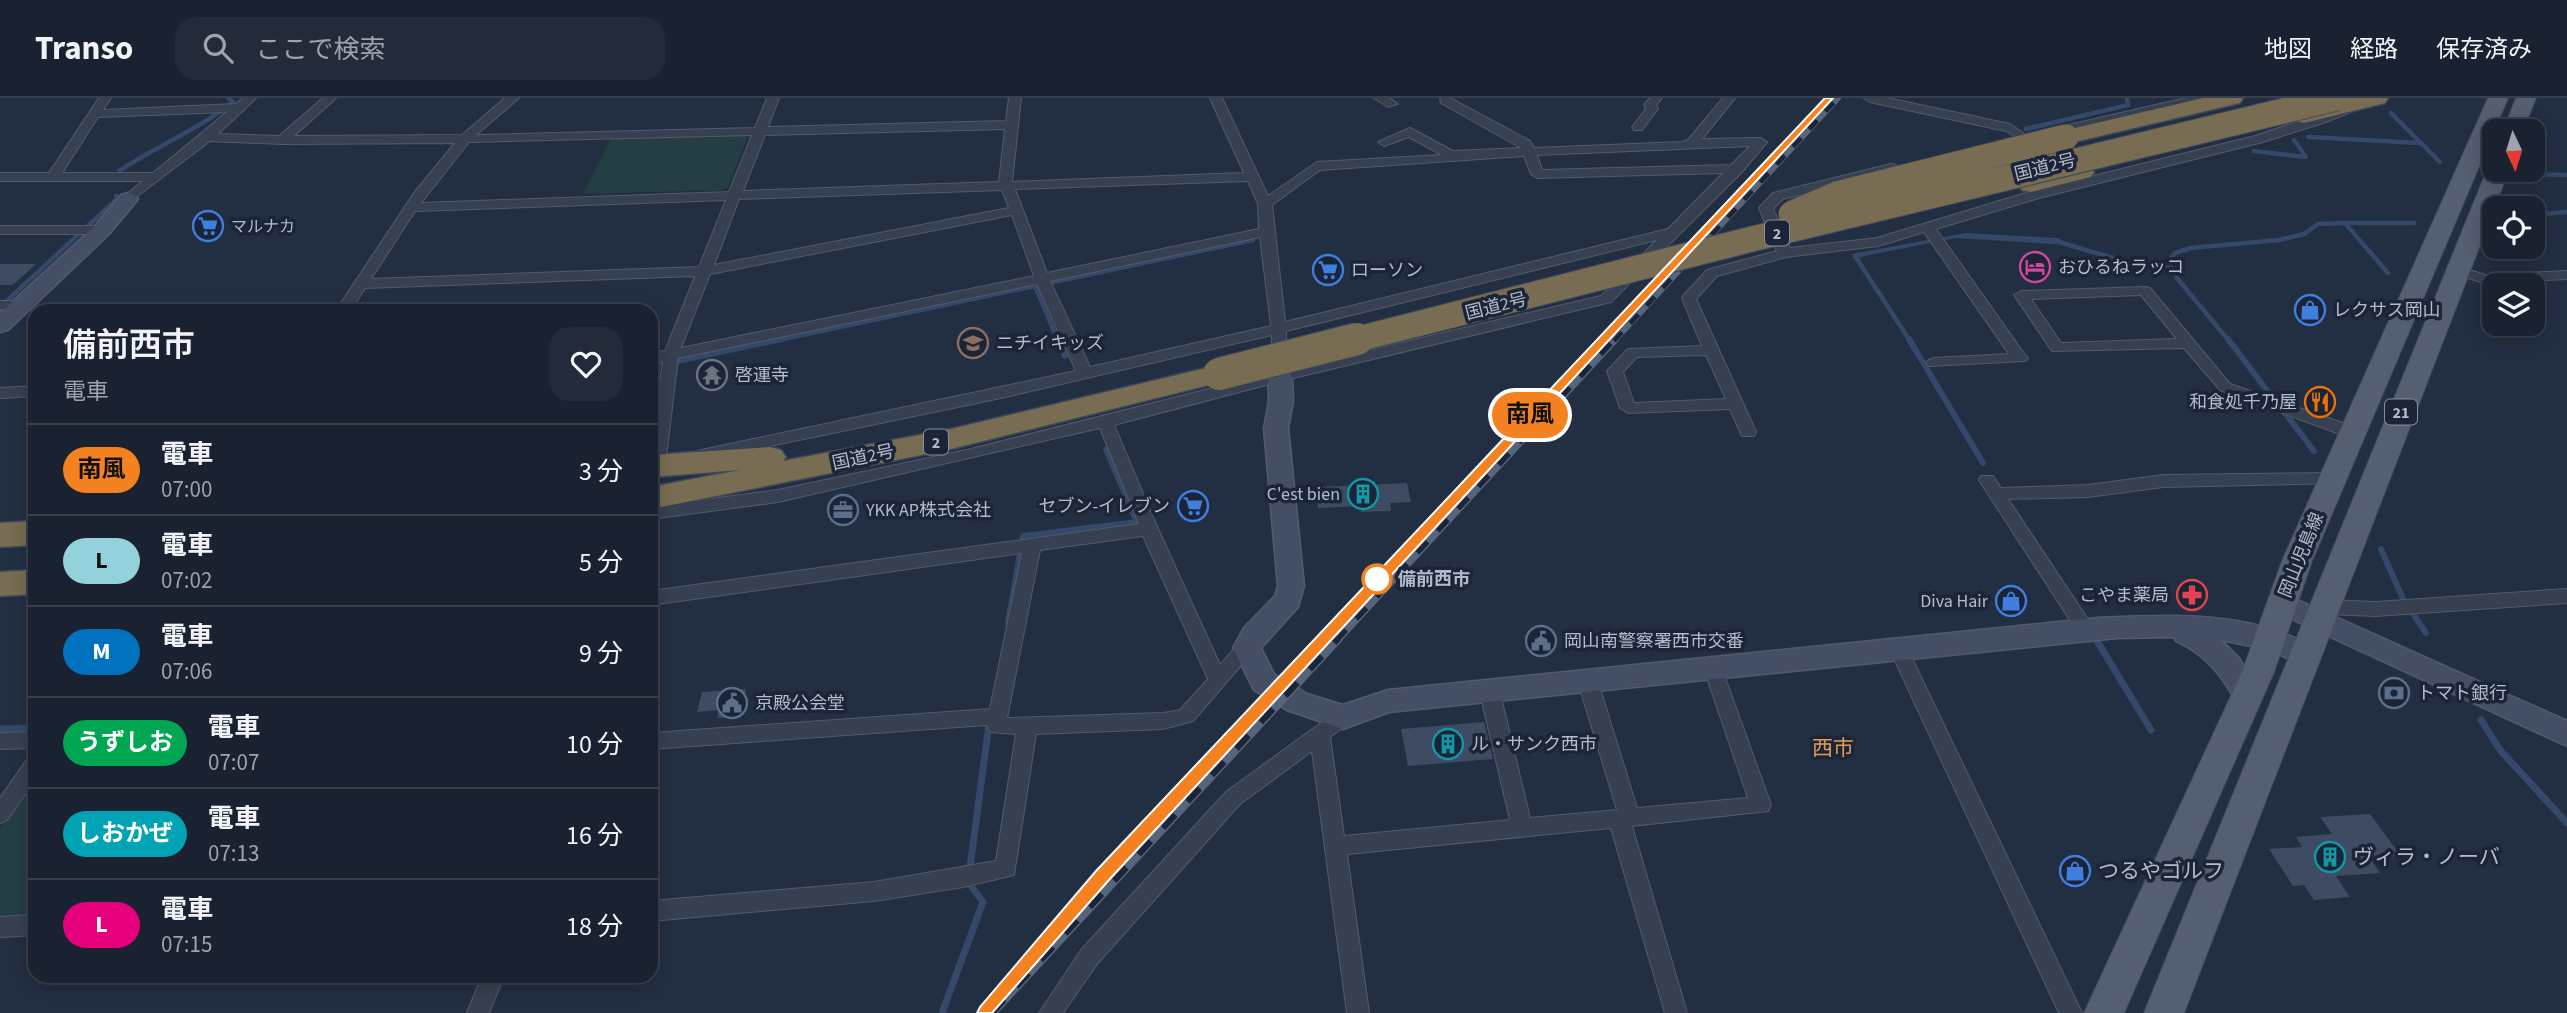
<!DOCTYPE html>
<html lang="ja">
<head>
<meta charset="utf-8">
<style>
  body { margin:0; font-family:"Source Sans 3","Noto Sans JP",sans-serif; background:#232a3a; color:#f1f3f6; height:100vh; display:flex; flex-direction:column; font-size:26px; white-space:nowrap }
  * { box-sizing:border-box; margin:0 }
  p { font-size:23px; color:#9fa4ac }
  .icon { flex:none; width:38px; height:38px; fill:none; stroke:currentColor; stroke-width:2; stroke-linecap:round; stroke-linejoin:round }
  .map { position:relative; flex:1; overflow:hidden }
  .details { position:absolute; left:28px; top:206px; width:630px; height:679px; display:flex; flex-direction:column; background:#1a2232; border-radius:21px; box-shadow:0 4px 18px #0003,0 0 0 2px #383f4d }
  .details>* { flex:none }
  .badge { padding:0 14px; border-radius:23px; font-size:24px; line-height:46px }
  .needle { width:46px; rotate:176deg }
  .buttons { position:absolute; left:2482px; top:21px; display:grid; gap:14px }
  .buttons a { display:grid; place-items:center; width:63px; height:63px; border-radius:14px; background:#1a2232; box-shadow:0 4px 18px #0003,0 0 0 2px #383f4d; font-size:35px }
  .map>.badge { position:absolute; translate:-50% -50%; box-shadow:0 0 0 4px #fff }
  .round { display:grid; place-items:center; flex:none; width:74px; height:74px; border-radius:21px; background:#232a3a }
  .head { display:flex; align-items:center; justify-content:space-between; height:119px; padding:0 35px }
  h1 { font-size:33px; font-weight:600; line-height:52px }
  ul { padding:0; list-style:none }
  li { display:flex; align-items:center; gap:21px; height:91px; padding:0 35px; border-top:2px solid #383f4d }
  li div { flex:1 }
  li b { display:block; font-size:26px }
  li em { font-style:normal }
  li .badge { min-width:77px; font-weight:700; text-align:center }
  header { display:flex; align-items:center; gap:42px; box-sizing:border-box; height:98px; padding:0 35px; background:#1a2232; border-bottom:2px solid #383f4d }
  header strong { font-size:33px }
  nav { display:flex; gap:38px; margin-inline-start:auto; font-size:24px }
  .search { width:490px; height:63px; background:#232a3a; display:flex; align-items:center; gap:18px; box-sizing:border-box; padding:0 24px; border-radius:21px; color:#9fa4ac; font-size:26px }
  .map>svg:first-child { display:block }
  .green { fill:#243e43 }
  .water { fill:#34486a }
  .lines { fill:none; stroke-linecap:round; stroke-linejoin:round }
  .stream-far2 { stroke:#34486a; stroke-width:4.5 }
  .stream-far1 { stroke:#34486a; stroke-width:6 }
  .stream { stroke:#34486a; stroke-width:7 }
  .building { fill:#3e4b62 }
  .street-casing { stroke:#525b6c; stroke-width:2 }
  .secondary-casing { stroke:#525b6c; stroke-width:3 }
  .primary-casing { stroke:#40495b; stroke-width:2 }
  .highway-casing { stroke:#3f4859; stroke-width:3 }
  .street { fill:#374051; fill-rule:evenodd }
  .secondary { fill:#444f65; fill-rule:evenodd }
  .primary { fill:#555f72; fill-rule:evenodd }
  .highway { fill:#786c53; fill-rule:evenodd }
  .rail-far2-casing { stroke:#586479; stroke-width:6 }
  .rail-far1-casing { stroke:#586479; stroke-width:8 }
  .rail-casing { stroke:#586479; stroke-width:9 }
  .rail-far2 { stroke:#1c2537; stroke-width:4.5; stroke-dasharray:12; stroke-linecap:butt }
  .rail-far1 { stroke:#1c2537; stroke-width:5; stroke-dasharray:15; stroke-linecap:butt }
  .rail { stroke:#1c2537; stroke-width:6; stroke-dasharray:18; stroke-linecap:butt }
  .highway-bridge-far1-casing { stroke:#3f4859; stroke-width:27; stroke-linecap:butt }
  .highway-bridge-casing { stroke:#3f4859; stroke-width:34; stroke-linecap:butt }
  .highway-bridge-far1 { stroke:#786c53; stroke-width:25 }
  .highway-bridge { stroke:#786c53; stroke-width:32 }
  .line { fill:#f58220; stroke:#fff; stroke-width:2 }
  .stop-dot { fill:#fff; stroke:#f58220; stroke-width:3.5 }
  .labels { text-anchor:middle; stroke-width:7; stroke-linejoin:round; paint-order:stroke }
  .far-poi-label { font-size:16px; fill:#b3bccc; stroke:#1c2537; text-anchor:start }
  .shield { fill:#1c2537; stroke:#868f9f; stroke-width:2 }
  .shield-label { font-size:16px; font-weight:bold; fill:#b3bccc }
  .street-label { font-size:18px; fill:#b3bccc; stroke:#1c2537 }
  .poi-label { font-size:18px; fill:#b3bccc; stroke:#1c2537; text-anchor:start }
  .stop-label { font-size:18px; font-weight:bold; fill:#b3bccc; stroke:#1c2537; text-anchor:start }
  .quarter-label { font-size:21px; fill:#e09b5a; stroke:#1c2537 }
  .near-poi-label { font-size:21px; fill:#b3bccc; stroke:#1c2537; text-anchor:start }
</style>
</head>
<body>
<header>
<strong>Transo</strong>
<div class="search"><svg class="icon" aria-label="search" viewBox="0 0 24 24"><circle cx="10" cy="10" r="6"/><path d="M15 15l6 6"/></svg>ここで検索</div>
<nav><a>地図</a><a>経路</a><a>保存済み</a></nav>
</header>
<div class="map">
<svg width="2567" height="915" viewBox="0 0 2567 915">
  <rect width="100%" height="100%" fill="#222e42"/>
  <path class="green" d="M744,37l3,3 -19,49 -5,3 -140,4 28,-55z
    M35,681v141l-35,1v-92z"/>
  <path class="water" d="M1966,135l92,5 11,7 -114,-7 -101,20 -2,-4z"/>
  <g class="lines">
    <path class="stream-far2" d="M2391,15l49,49
      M2026,31l102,-24 -1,-7
      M2308,39l112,6
      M2254,53l52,6 -12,-17
      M119,73c36,-24 82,-43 114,-69l-5,-4
      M2524,76l43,1
      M2532,117l35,-3
      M2059,144l71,21 40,3
      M1861,157l-6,1 55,85
      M2388,175l-43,-50h69
      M1035,188l23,55
      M0,209l118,-109 -2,-2
      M774,243l479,-101
      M2229,243l-52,-63 -9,-16 7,-9 16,-5 88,-8 25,-6 14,-10 27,-1"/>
    <path class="stream-far1" d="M1058,241l7,17
      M1909,241l74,124
      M2228,241l44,58
      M651,265l31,-3 100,-21
      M2285,315l29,38
      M2381,451l22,50 23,34
      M1008,525l15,-87 114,-14 -31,-73"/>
    <path class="stream" d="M2097,543l54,89
      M2481,622l19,30 67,73
      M0,631l35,-1
      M942,915l41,-111 -12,-16 -1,-19 19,-143"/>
  </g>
  <path class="building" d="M0,166h36l-23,21h-13z
    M1407,385l4,19 -21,1 1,8 -30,1 -1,-6 -42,2 -2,-21z
    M746,591l-7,28 -22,1 2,-8 -22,2 5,-20z
    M1484,624l9,37 -85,7 -7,-37z
    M2370,716l31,42 -31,2 10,15 -44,3 14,21 -36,3 -10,-15 -11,1 -24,-37 33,-2 -6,-10 36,-3 -12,-17z"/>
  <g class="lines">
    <g class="street-casing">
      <path id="street" d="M99,0h12l-8,12 133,-6 7,-6h13l-38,36 61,2 44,-38h13l-42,38 168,-1 43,-37h14l-43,37 279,-7 12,-30h12l-11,29 238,-6 3,-23h12l-9,84 232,-9 -34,-75h12l46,98 49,-34 125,-7 -33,-18 -25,9 -6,-4 32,-14 43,23 68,-3 -80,-45 -1,-5h10l80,43 4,7 148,-6 6,-2 35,-42h12l-33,41 59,-1 6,4 -25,30 -131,130 -330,79 -167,44 44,104 62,136c10,-10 18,-27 34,-22l2,5 -63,73 -30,8 -127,5 -22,141 -51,12 -89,14 -223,20v-20l223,-19 122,-21 20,-127 -26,-2 -3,-7 -336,24v-16l339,-24 32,-156 -371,52v-14l488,-67 -39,-96 -322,74 -127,17v-12l127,-17 193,-41 309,-78 321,-75 56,-56 -371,91 1,35 -8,5 -8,-5 1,-31 -271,63 -298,62 -6,-1 -2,-4 2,-4 379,-80 -39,-87 -359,74 -12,100 9,1 2,4 -2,4 -18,4 -6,-2v-21l12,-87 -12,1v-10l14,-1 30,-75 -330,12 -15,24h-15l79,-119 41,-50 -173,1 -72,-3 -82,62 -7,-4 22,-18h-143v-8h49zM227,14l-74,61h-91l36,-56zM1005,31l-6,53 -256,9 22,-56zM752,37l-23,57 -308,11 48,-61zM1750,48l-19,19 -189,5 -5,-15zM1524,58l7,18 6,4 186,-5 -55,56 -383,93 -13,-117 48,-35zM1248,83l10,23 1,25 -212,44 -32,-84zM1002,92l7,18 -295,57 25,-66zM726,102l-27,67 -328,12 44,-68zM1012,117l22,61 -353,72 29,-74zM1260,139l11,89 -181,41 -40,-86zM1143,438l65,143 -28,31 -17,3 -156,5 33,-168z
        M1374,0h15l9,6 -10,3z
        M1650,0h12l-6,7 2,4 -16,21h-8l-2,-3 14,-18 -2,-4z
        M1864,0h23l123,26 22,15 -6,4 -20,-12 -136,-29z
        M2186,0h21l-156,39 -6,-4 2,-3z
        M2368,0h17l-59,24 -63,20 -224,56 -103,31 89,126 3,3 -3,3 -96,5 -3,-3 3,-3 5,-2 75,-4 -85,-122 -46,14 -92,11 -69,19 -21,23 60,133 -2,4h-12l-12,-27 -102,4 -8,-5 -13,-37 21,-22 74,-3 -20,-48 2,-3 23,-25 70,-19 -18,-43 14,-15 118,-29 5,1v6l-113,28 -10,10 17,39 87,-10 152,-46 226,-56zM1706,257l20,44 -92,4 -11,-31 14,-15z
        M0,128h102l7,4 -7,4h-102z
        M2457,168l28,9 82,-4v8l-83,4 -32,-10v-6z
        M2145,189l5,1 80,96 127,44 2,4 -2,4h-12l-125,-46 -36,-42 -132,3 -38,-56 7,-4zM2141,197l36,44 -116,4 -30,-44z
        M0,203h22l7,4 -7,4h-22z
        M35,288v10l-35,2v-10z
        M2332,375l8,6 -2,4 -175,4 -75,10 -80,2 83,125 3,5 -3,5h-12l-100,-154 2,-4h12l8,12 87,-3 75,-10z
        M2567,491v14l-191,13 -51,-2 -6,-2 -3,-5 3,-5 6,-2 51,2z
        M1898,543l7,2 2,5 175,365h-23l-170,-365 2,-5z
        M1713,564l7,2 2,5 49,136 -3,6 -136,15 55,187h-22l-54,-185 -264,26 22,159h-22l-35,-262 -72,53 -143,160 -34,49h-24l42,-63 145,-158 110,-80 7,-3 7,3 3,5 -3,5 -20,15 14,99 166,-16 -30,-127 3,-5 7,-3 7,3 3,5 30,125 87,-8 -39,-128 3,-5 7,-2 7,2 3,5 39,126 111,-10 -44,-129 2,-5z
        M35,634v16l-35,1v-16z
        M35,658v24l-28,40 -7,3v-25l28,-40z
        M35,817v20l-35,2v-20z
        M482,878h22l-15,37h-22z"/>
    </g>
    <g class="secondary-casing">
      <path id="secondary" d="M128,95l7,2 3,4 -29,35 -101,96 -8,2v-19l95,-87 26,-31z
        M1280,271l8,2 4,5 1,25 -5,27 16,158 -6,21 -37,41 13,26 33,20 36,11 45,-15 710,-72c65,-3 136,-7 197,20 11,4 21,7 26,17l-4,8 -10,3 -41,-17 -45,-9 18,18 22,37 -4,8 -10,3 -10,-3c-15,-28 -31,-48 -61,-62l-2,-4 -57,1 -728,74 -46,17 -56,-19 -33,-20 -21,-42 11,-20 31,-32 3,-10 -14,-158 5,-27 -1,-25 4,-5z
        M2282,495l285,128v25l-295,-136 -4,-7 4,-7z"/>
    </g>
    <g class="primary-casing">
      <path id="primary" d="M2488,0h20l-196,463 -38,111 -150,341h-40l158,-341 40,-111z
        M2516,0h20l-13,33h-20z
        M2494,66v6h15l-325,843h-40l343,-843z"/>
    </g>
    <g class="highway-casing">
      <path id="highway" d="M2203,0h40l-3,5 -174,41 -8,-2 -4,-5 4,-5z
        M2349,0h39l-3,5 -81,20 -8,-2 -4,-5 4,-5z
        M2082,67l9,2 3,5 -3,5 -60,15 -9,-2 -3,-5 3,-5z
        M1219,267l10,3 5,6 -5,6 -278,69 -300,60v-22l89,-17 -89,7v-22l119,-8 11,3 5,7 -3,4 168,-32z
        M35,423v24l-35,2v-24z
        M35,472v24l-35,2v-24z"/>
    </g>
    <use href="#street" class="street"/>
    <use href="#secondary" class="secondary"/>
    <use href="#primary" class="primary"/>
    <use href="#highway" class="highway"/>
    <g class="rail-far2-casing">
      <path id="rail-far2" d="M1614,243l224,-243"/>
    </g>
    <g class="rail-far1-casing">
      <path id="rail-far1" d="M1320,543l195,-211
        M1336,543l279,-302"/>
    </g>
    <g class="rail-casing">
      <path id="rail" d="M1067,819l254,-278
        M992,915l346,-374"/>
    </g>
    <use href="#rail-far2" class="rail-far2"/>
    <use href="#rail-far1" class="rail-far1"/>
    <use href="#rail" class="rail"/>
    <g class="highway-bridge-far1-casing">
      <path id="highway-bridge-far1" d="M1791,116l46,-20 229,-57
        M1350,243l402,-102 585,-141"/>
    </g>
    <g class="highway-bridge-casing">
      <path id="highway-bridge" d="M1219,276l138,-35"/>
    </g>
    <use href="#highway-bridge-far1" class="highway-bridge-far1"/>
    <use href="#highway-bridge" class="highway-bridge"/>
  </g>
  <path class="line" d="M1825,0h8l-725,783 -116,132h-15l3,-6 116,-136z"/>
  <defs>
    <g id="supermarket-ring" transform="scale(1.575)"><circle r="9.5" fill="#1c2537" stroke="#3f7fe0" stroke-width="1.5"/><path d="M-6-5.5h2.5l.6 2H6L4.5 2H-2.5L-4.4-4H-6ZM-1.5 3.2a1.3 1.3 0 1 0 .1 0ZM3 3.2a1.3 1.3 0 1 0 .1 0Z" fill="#3f7fe0"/></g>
    <g id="hotel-ring" transform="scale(1.575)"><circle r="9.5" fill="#1c2537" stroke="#d1479c" stroke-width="1.5"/><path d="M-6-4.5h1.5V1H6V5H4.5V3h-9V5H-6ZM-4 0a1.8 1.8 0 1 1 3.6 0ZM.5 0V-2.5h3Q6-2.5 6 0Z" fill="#d1479c"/></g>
    <g id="shop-ring" transform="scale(1.575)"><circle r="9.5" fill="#1c2537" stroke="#3f7fe0" stroke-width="1.5"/><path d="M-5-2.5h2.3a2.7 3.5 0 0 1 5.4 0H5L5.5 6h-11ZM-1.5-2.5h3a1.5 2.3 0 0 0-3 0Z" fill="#3f7fe0"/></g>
    <g id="school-ring" transform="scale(1.575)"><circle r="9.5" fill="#1c2537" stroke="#8d6e63" stroke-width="1.5"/><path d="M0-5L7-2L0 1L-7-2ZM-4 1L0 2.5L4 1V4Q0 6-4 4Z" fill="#8d6e63"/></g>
    <g id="temple-ring" transform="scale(1.575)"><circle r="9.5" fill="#1c2537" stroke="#6b7280" stroke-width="1.5"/><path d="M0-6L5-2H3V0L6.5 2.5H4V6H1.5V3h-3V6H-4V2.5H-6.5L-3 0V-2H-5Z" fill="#6b7280"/></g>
    <g id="restaurant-ring" transform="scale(1.575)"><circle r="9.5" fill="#1c2537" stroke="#e8710a" stroke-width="1.5"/><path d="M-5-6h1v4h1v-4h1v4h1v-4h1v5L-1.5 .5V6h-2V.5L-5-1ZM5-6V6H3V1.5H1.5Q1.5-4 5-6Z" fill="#e8710a"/></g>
    <g id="building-ring" transform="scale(1.575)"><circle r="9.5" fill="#1c2537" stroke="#0f9aa8" stroke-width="1.5"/><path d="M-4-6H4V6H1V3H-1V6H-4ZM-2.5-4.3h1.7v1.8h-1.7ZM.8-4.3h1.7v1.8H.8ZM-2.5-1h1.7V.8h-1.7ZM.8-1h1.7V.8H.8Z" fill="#0f9aa8"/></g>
    <g id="office-ring" transform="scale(1.575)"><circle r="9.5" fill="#1c2537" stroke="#5c6f8a" stroke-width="1.5"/><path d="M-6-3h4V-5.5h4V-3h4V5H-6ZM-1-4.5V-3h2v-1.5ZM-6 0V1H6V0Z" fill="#5c6f8a"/></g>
    <g id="pharmacy-ring" transform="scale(1.575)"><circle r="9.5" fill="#1c2537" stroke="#e0444e" stroke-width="1.5"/><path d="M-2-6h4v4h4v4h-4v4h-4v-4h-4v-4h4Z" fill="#e0444e"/></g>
    <g id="civic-ring" transform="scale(1.575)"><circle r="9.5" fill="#1c2537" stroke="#5c6f8a" stroke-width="1.5"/><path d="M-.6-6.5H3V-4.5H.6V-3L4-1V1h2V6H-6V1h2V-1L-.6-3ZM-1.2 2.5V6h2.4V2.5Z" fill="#5c6f8a"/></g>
    <g id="bank-ring" transform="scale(1.575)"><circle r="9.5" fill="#1c2537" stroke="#5c6f8a" stroke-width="1.5"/><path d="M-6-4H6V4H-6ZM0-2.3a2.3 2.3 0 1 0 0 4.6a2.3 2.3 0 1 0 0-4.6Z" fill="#5c6f8a"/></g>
  </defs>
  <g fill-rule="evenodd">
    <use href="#supermarket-ring" x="208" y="128"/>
    <use href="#hotel-ring" x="2035" y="169"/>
    <use href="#supermarket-ring" x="1328" y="172"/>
    <use href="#shop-ring" x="2310" y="212"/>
    <use href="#school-ring" x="973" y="245"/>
    <use href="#temple-ring" x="712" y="277"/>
    <use href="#restaurant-ring" x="2320" y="304"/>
    <use href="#building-ring" x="1363" y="396"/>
    <use href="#supermarket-ring" x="1193" y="408"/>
    <use href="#office-ring" x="843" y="412"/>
    <use href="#pharmacy-ring" x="2192" y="497"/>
    <use href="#shop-ring" x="2011" y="503"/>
    <use href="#civic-ring" x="1541" y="543"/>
    <use href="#bank-ring" x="2394" y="595"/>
    <use href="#civic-ring" x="732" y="605"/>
    <use href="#building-ring" x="1448" y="646"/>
    <use href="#building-ring" x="2330" y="759"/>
    <use href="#shop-ring" x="2075" y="773"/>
  </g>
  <circle class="stop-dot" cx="1377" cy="481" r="14"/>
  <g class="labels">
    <g class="far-poi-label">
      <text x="231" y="134">マルナカ</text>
    </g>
    <g class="shield">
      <rect x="1765" y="122.5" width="24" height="25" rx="5"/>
      <rect x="2385" y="301.5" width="32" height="25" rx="5"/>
      <rect x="924" y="331.5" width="24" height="25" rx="5"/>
    </g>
    <g class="shield-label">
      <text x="1777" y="141">2</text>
      <text x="2401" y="320">21</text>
      <text x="936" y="350">2</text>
    </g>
    <g class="street-label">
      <text transform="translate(2045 69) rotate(-14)" y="6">国道2号</text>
      <text transform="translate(1496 208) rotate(-14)" y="6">国道2号</text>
      <text transform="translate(863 359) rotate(-12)" y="6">国道2号</text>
      <text transform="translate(2301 457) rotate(-68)" y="6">岡山児島線</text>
    </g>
    <g class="poi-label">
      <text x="2058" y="175">おひるねラッコ</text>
      <text x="1351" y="178">ローソン</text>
      <text x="2333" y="218">レクサス岡山</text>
      <text x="996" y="251">ニチイキッズ</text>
      <text x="735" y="283">啓運寺</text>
      <text x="2297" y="310" text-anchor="end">和食処千乃屋</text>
      <text x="1340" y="402" text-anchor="end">C'est bien</text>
      <text x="1170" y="414" text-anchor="end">セブン-イレブン</text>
      <text x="866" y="418">YKK AP株式会社</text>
      <text x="2169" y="503" text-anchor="end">こやま薬局</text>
      <text x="1988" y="509" text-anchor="end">Diva Hair</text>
      <text x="1564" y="549">岡山南警察署西市交番</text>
      <text x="2417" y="601">トマト銀行</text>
      <text x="755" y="611">京殿公会堂</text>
      <text x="1471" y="652">ル・サンク西市</text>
    </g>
    <g class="stop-label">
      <text x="1398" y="487">備前西市</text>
    </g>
    <g class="quarter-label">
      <text x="1833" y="657">西市</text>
    </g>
    <g class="near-poi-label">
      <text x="2353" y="766">ヴィラ・ノーバ</text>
      <text x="2098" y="780">つるやゴルフ</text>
    </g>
  </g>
</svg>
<div class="buttons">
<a><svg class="needle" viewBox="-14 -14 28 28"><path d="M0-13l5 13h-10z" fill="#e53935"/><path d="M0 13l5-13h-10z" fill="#9fa4ac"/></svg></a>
<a><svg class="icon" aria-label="locate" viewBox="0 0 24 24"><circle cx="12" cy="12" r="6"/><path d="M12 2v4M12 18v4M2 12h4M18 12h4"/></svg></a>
<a><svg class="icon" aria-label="layers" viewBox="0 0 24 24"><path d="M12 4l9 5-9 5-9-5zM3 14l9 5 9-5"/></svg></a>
</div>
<b class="badge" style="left:1530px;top:317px;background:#f58220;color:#111">南風</b>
<section class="details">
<div class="head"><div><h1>備前西市</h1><p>電車</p></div><a class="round"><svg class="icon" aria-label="heart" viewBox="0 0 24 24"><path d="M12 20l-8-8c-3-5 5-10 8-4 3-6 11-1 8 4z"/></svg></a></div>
<ul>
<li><span class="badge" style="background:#f58220;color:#111">南風</span><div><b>電車</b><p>07:00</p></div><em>3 分</em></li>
<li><span class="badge" style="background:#93d2da;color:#111">L</span><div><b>電車</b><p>07:02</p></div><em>5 分</em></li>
<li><span class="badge" style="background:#0071be;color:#fff">M</span><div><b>電車</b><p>07:06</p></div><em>9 分</em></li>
<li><span class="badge" style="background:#00a651;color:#fff">うずしお</span><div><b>電車</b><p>07:07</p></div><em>10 分</em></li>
<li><span class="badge" style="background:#00a3b4;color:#fff">しおかぜ</span><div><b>電車</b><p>07:13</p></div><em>16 分</em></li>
<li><span class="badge" style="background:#e6007e;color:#fff">L</span><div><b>電車</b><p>07:15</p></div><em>18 分</em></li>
</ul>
</section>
</div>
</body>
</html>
